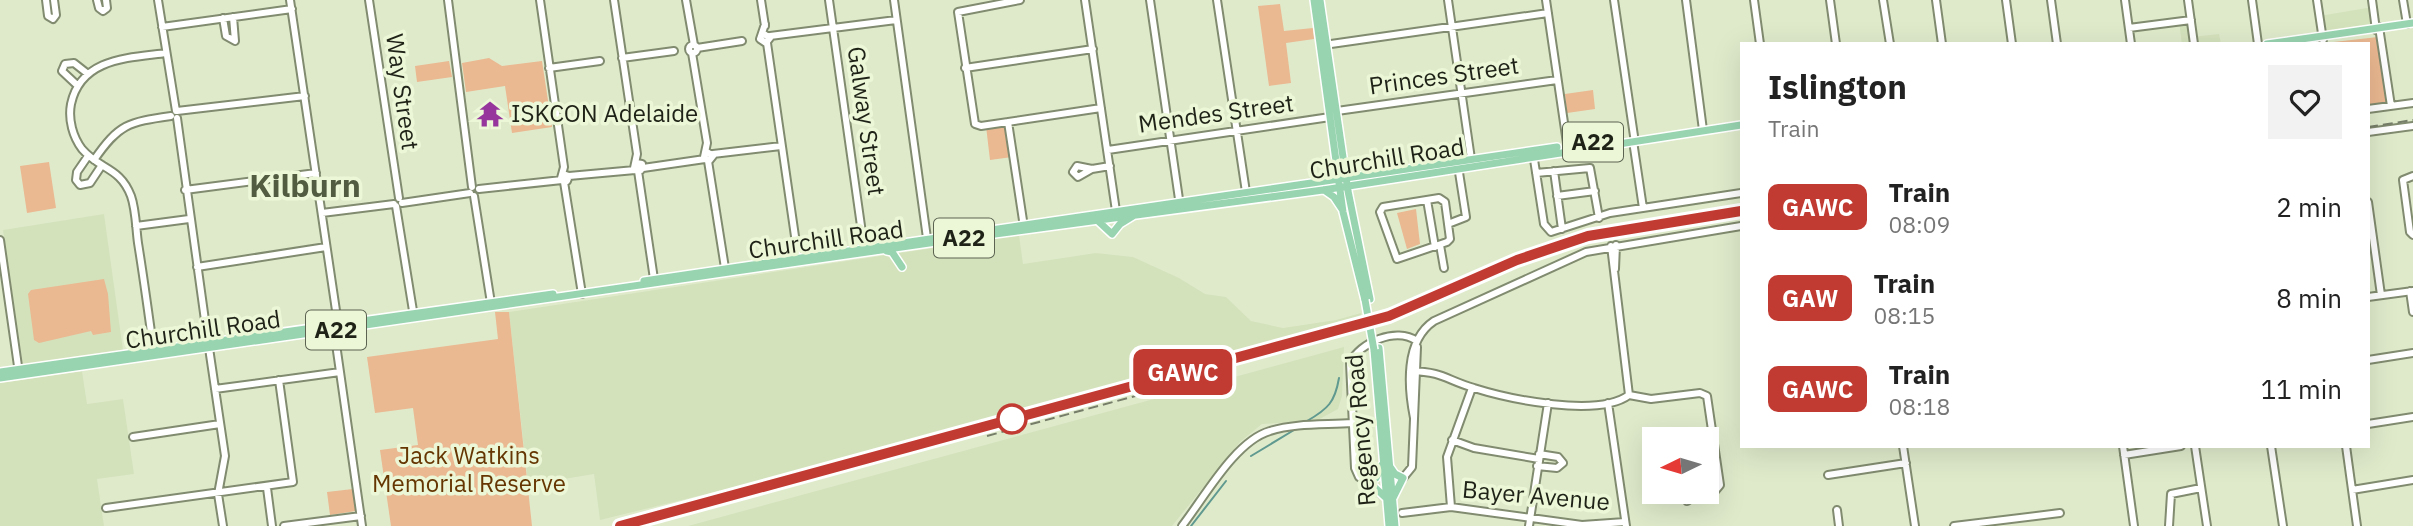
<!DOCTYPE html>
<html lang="en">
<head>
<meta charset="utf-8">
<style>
  body { margin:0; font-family:"IBM Plex Sans",sans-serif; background:#f2f2f2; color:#222; height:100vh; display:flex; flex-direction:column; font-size:26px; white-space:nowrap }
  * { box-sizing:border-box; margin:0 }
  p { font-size:23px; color:#767676 }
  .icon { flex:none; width:38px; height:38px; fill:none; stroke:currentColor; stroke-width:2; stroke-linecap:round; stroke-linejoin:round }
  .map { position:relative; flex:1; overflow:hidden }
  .side { position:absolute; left:1740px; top:42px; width:630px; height:406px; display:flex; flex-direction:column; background:#fff; border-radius:0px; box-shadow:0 7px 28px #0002 }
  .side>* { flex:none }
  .badge { padding:0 14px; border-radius:10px; font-size:24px; line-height:46px }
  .needle { width:46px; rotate:265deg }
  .buttons { position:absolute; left:1642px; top:427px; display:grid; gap:14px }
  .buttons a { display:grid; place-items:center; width:77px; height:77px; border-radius:0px; background:#fff; box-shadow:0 7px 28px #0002; font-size:35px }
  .map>.badge { position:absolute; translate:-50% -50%; box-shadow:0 0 0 4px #fff }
  .round { display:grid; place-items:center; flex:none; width:74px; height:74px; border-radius:0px; background:#f2f2f2 }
  .head { display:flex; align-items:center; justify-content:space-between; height:119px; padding:0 28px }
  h1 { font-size:33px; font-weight:700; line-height:52px }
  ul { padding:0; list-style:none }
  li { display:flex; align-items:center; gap:21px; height:91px; padding:0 28px }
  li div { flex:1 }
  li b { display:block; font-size:26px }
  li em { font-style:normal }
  li .badge { min-width:77px; font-weight:700; text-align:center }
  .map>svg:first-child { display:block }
  .built { fill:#d4e2bc }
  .green { fill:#eab891 }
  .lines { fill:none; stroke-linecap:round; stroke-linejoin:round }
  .stream { stroke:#5f998f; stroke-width:2 }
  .minor-casing { stroke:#818b6f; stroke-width:10 }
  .major-casing { stroke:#fff; stroke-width:10 }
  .minor { stroke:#fff; stroke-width:6 }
  .major { stroke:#98d4b0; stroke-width:7 }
  .rail { stroke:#767e69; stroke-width:2; stroke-dasharray:10 5; stroke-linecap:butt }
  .major-bridge-casing { stroke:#fff; stroke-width:10; stroke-linecap:butt }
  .major-bridge { stroke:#98d4b0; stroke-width:7 }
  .line-casing { stroke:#fff; stroke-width:16 }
  .line { stroke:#c23b33; stroke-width:10 }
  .stop-dot { fill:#fff; stroke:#c23b33; stroke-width:3.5 }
  .labels { text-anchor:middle; stroke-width:7; stroke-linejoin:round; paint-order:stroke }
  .shield { fill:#ecf7d8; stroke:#5c6351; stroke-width:2 }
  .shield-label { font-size:23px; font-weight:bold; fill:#1f2317 }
  .street-label { font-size:24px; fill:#1f2317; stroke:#ecf7d8 }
  .poi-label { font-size:24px; fill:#1f2317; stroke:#ecf7d8; text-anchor:start }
  .park-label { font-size:24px; fill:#653602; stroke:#ecf7d8 }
  .district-label { font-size:32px; font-weight:bold; fill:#525c41; stroke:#ecf7d8 }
</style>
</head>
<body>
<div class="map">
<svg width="2413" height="526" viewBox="0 0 2413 526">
  <rect width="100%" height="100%" fill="#dfeacb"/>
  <path class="built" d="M2373,7l3,21 -54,8 -3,-20z
    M2191,20l2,17 26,-3 2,10h-39l-3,-22z
    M104,214l19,136 -100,16 -20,-136z
    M1019,235l4,29 73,-11 37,4 46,21 26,16 21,3 25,24 32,7 53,-8 25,-7v3l-32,14 -471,127 -258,63 -6,-46 -66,11 -19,-173z
    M1344,347l-2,49 -4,13 -22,12 -54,3 -22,18 -68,84h-484z
    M82,371l5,33 36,-5 11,75 -37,5 7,47h-104v-143z"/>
  <path class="green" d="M1280,4l4,27 29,-3 1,11 -28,4 5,40 -22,3 -11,-80z
    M2378,37l10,65 -20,5v-63h-52z
    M489,58l13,8 40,-5 10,66 -40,6 -7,-47 -39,6 -4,-29z
    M449,61l3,16 -35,5 -2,-16z
    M1593,90l2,19 -28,4 -2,-19z
    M1007,123l5,34 -22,3 -4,-34z
    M49,162l7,46 -29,5 -7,-47z
    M1416,209l4,35 -13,5 -10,-36z
    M104,279l4,15 3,38 -18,3 -2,-4 -52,12 -5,-3 -6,-46 3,-4z
    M495,312h14l23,214h-141l-11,-76 38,-5 -5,-37 -38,5 -8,-56 131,-18z
    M353,489l3,22 -26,4 -3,-23z"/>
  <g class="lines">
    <path class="stream" d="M1307,421c21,-12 28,-19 32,-43
      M1251,456l43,-26
      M1191,526l35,-45"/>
    <g class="minor-casing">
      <path id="minor" d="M46,0l2,16 5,3 3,-4 -2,-15
        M97,0l2,8 4,3 4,-3 -1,-8
        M158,0l18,111
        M290,0l48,324
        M369,0l30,198
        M448,0l24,187
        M540,0l24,167 -3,11 6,3 2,-5 -6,-2
        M614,0l23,154 -3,14 7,2 1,-6 -6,-1
        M686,0l8,45
        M761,0l4,26
        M829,0l35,247
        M894,0l33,238
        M1020,0l-62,12 17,112 6,2 120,-18
        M1085,0l31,211
        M1150,0l30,206
        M1217,0l29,192
        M1448,0l23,159
        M1546,0l22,150
        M1614,0l20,136
        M1686,0l17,130
        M1754,0l6,44
        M1830,0l6,44
        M1883,0l7,44
        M1936,0l6,44
        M2006,0l6,44
        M2051,0l6,44
        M2125,0l6,44
        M2188,0l6,44
        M2252,0l6,44
        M2317,0l6,40
        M2372,0l4,30
        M2403,0l4,24
        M223,18l3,18 9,5 -2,-24
        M162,27l130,-18
        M2379,27l12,79
        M2129,28l62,-8
        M764,34l6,4 -4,5 -6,-4 5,-15
        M770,36l126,-16
        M767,43l31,214
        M689 49a4 4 0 1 1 8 0a4 4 0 1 1-8 0Z
        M1324,45l224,-32
        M697,48l45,-7
        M692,53l15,90 -3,14 5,4 4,-5 -6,-4
        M622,58l52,-7
        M549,68l51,-7
        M965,68l128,-19
        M78,86l-16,-15 3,-7 9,-1 14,11
        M2368,109l45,-6
        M177,111l128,-15
        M1337,111l220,-31
        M177,118l31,224
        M1008,122l16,105
        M2368,132l45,-6
        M1633,141l10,67
        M1108,150l222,-33
        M1533,153l11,71 7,8 59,-19 131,-20
        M713,154l68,-8
        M88,156l-11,16 -1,8 4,5 10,-2 12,-18
        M94,160c25,-36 34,-38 77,-44
        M708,161l17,107
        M643,168l62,-9
        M1092,169l-14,8 -5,-5 4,-6 15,3 18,-3
        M638,171l16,108
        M1554,171l8,58
        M1536,173l54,-5 9,50
        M569,176l66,-6
        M2413,176l-10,4 7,52 3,3
        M564,182l18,112
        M479,189l83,-9
        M185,190l131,-17
        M474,196l17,107
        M1557,196l38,-5
        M1427,200l8,47
        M2368,202l13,93
        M402,203l68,-10
        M396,206l18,111
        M322,213l72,-9
        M1448,224l-3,-22 -6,-4 -56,9 -3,5 17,47 50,-17 3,-3 -2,-15 18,-7 -8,-51
        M136,226l53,-7
        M0,240l19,133
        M1440,245l4,23
        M1611,246l18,149
        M197,267l129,-20
        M1615,269l1,-24
        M2410,291l3,21
        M2368,297l45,-6
        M334,330l28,196
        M209,348l16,108 -7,38 5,32
        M154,354c-5,-37 -10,-74 -16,-111 -2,-14 -2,-33 -7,-47 -11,-29 -31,-26 -49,-47 -9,-12 -14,-29 -11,-45 10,-46 57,-46 95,-51
        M2368,360l45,-7
        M1411,371c33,1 35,9 63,17 35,11 124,30 155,7
        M215,389l125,-17
        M1629,395l22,4 49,-6 7,3 13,89 -5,6 -17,3 -11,7
        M1608,403l18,123
        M1414,418c-6,-30 -10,-77 20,-97l152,-69 155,-26
        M2368,424l45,-7
        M133,437l87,-13
        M1452,440l22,8 65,11
        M1903,446l12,80
        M2123,446l11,80
        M2195,446l12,80
        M2271,446l12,80
        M2346,446l11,80
        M2124,455l57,-9
        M1537,466l20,2 6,-5 -5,-6 -19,-3
        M1828,475l78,-12
        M1403,478l9,-11 5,-120
        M1369,482l-10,-5 -4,-9 -5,-105c10,-21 46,-36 67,-22
        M267,488l5,38
        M2352,490l61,-10
        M1451,507l-4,-50 25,-69
        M106,508l187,-26 -14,-102
        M1837,510l2,16
        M1402,513l49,-6 131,18 43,-3
        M284,526l77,-10
        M1182,526c22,-28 53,-85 88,-95 25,-8 55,-6 82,-8
        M1529,526l19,-123
        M1954,526l106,-13
        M2169,526l2,-32 30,-6"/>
    </g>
    <g class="major-casing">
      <path id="major" d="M1314,0l29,212 22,88
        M1320,0l28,191 22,108
        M2267,44l146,-21
        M1324,190l10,7 8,12
        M1097,220l15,14 8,-10 13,-8
        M887,251l5,1 10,15
        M644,281l913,-134
        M1379,348l16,178
        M1374,350l15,176
        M0,372l553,-78
        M0,378l950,-138 373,-50 418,-65
        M1388,464l7,10 8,4 -10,20
        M1382,465l-6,13 -7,4 16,15"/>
    </g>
    <use href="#minor" class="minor"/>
    <use href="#major" class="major"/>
    <path class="rail" d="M2368,127l45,-7
      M987,436l152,-41
      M620,526l769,-210 128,-56 71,-24 153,-26"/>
    <g class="major-bridge-casing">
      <path id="major-bridge" d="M1365,300l9,50"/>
    </g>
    <use href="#major-bridge" class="major-bridge"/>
  </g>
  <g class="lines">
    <g class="line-casing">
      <path id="line" d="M620,526l769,-210 128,-56 71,-24 153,-25"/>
    </g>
    <use href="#line" class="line"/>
  </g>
  <defs>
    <g id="temple-bare" transform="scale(2.1)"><path d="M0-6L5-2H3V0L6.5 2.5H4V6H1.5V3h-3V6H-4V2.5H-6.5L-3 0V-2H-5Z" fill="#96369d" stroke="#ecf7d8" stroke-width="2.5" paint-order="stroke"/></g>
  </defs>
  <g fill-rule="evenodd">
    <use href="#temple-bare" x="490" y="114"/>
  </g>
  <circle class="stop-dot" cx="1012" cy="419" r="14"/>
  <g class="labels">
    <g class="shield">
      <rect x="1563" y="122.5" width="60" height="39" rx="5"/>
      <rect x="934" y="218.5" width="60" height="39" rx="5"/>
      <rect x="306" y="310.5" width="60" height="39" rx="5"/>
    </g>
    <g class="shield-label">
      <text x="1593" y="150">A22</text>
      <text x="964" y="246">A22</text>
      <text x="336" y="338">A22</text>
    </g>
    <g class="street-label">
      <text transform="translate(1444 76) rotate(-8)" y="8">Princes Street</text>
      <text transform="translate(402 92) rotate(82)" y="8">Way Street</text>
      <text transform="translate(1216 114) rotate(-8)" y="8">Mendes Street</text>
      <text transform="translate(866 121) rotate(82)" y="8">Galway Street</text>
      <text transform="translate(1387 159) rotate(-9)" y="8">Churchill Road</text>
      <text transform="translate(826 240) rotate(-8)" y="8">Churchill Road</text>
      <text transform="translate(203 330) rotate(-8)" y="8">Churchill Road</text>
      <text transform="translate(1361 430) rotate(-95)" y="8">Regency Road</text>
      <text transform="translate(1536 496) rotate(5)" y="8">Bayer Avenue</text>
    </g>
    <g class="poi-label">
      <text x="511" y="122">ISKCON Adelaide</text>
    </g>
    <g class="park-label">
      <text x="469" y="464">Jack Watkins<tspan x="469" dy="28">Memorial Reserve</tspan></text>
    </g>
    <g class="district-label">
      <text x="305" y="197">Kilburn</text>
    </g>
  </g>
</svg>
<div class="buttons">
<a><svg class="needle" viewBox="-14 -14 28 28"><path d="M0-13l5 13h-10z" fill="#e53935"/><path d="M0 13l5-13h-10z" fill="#767676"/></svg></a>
</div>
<b class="badge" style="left:1183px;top:372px;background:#c23b33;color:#fff">GAWC</b>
<section class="side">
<div class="head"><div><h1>Islington</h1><p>Train</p></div><a class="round"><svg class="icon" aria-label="heart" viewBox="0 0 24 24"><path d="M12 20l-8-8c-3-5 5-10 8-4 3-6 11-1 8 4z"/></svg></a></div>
<ul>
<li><span class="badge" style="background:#c23b33;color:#fff">GAWC</span><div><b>Train</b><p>08:09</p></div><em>2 min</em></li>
<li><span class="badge" style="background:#c23b33;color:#fff">GAW</span><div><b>Train</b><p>08:15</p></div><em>8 min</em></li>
<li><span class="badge" style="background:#c23b33;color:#fff">GAWC</span><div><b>Train</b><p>08:18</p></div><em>11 min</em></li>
</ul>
</section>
</div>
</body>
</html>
